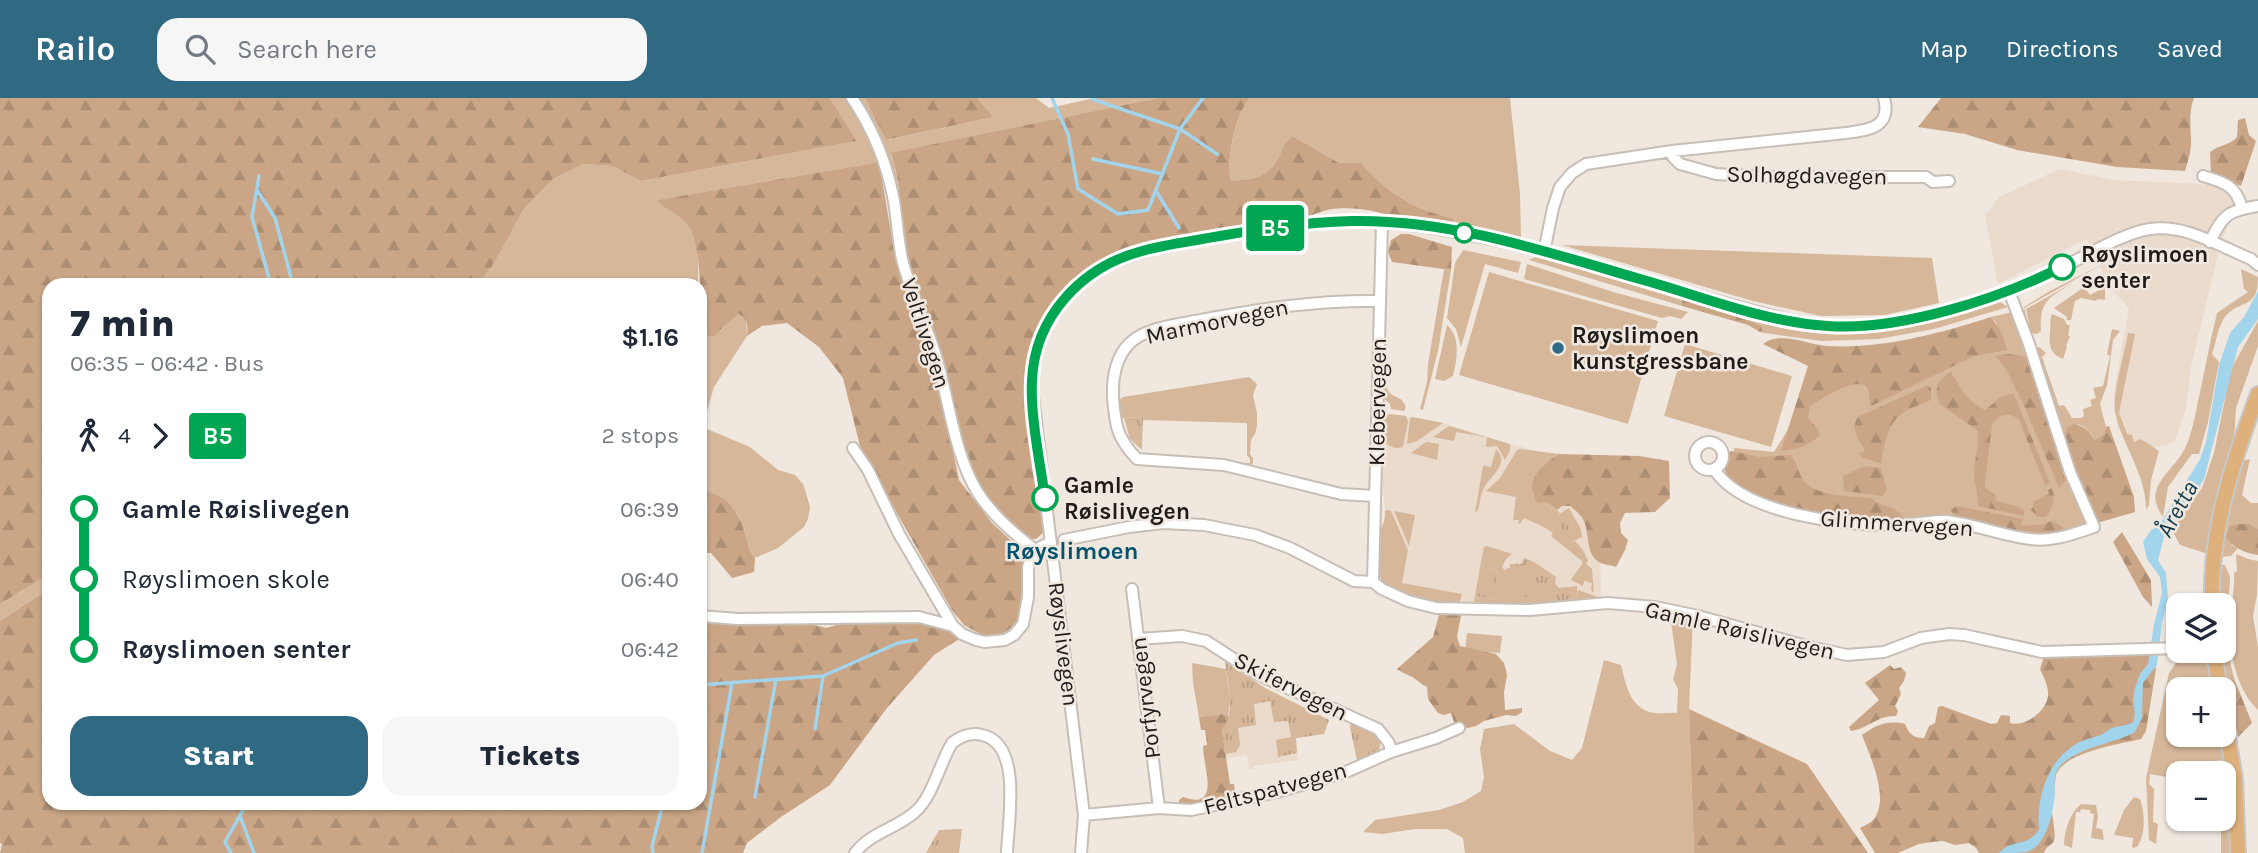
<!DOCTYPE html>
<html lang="en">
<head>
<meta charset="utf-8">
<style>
  body { margin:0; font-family:Karla,sans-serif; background:#f6f6f7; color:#1f2937; height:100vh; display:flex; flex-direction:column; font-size:26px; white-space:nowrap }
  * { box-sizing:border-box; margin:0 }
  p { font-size:23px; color:#747a83 }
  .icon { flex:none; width:38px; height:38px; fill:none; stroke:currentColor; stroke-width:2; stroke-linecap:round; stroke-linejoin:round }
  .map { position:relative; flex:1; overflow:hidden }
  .panel { position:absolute; left:42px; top:180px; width:665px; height:532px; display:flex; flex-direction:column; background:#fff; border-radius:21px; box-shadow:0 2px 5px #0004 }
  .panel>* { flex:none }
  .badge { padding:0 14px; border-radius:5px; font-size:24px; line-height:46px }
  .tools { position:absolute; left:2166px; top:495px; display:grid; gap:14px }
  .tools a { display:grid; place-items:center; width:70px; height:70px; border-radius:14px; background:#fff; box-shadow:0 2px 5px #0004; font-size:35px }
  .map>.badge { position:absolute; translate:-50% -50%; box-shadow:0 0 0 4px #fff }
  .legs { display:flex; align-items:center; gap:10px; height:77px; padding:0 28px; font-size:23px }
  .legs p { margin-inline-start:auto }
  .headline { display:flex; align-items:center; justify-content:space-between; height:119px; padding:0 28px }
  h1 { font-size:38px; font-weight:800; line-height:52px }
  .primary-button { display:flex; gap:14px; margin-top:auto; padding:14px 28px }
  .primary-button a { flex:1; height:80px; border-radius:21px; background:#2f6982; color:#fff; font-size:28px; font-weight:800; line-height:80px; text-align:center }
  .primary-button a+a { background:#f6f6f7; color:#1f2937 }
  ul { padding:0 28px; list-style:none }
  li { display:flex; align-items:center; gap:24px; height:70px; font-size:26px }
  li i { display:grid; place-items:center; width:10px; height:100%; margin:0 9px; background:currentColor }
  li i::after { content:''; width:18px; height:18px; margin:-9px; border:5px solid; border-radius:50%; background:#fff }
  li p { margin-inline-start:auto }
  li:first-child i { background:linear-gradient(#0000 50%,currentColor 0) }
  li:last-child i { background:linear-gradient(currentColor 50%,#0000 0) }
  header { display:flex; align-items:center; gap:42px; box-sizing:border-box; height:98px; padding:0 35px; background:#2f6982; color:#fff }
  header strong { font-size:33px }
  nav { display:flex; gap:38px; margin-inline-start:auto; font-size:24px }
  .search { width:490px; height:63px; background:#f6f6f7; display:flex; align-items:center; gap:18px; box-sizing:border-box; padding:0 24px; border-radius:21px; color:#747a83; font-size:26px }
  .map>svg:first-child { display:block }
  .built { fill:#eadbcd }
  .grass { fill:#d6b79a }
  .forest { fill:url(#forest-firs) }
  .park { fill:url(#park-tufts) }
  .water { fill:#a2d4ec }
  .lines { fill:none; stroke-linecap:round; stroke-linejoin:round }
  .stream { stroke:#a2d4ec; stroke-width:3.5 }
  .minor-casing { stroke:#c7beb6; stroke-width:14 }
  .major-casing { stroke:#c9c8c8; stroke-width:18 }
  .minor { stroke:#fff; stroke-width:10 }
  .major { stroke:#deb07c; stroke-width:14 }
  .line-1-casing { stroke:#fff; stroke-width:16 }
  .line-1 { stroke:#00a651; stroke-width:10 }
  .stop-1-dot { fill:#fff; stroke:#00a651; stroke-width:3.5 }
  .poi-dot { fill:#2f6982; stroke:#f0e7df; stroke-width:2.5 }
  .labels { text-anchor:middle; stroke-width:5; stroke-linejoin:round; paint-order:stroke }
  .street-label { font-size:23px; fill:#1f1b18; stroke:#f0e7df }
  .stop-label { font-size:23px; font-weight:bold; fill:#1f1b18; stroke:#f0e7df; text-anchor:start }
  .poi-label { font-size:23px; font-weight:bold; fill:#1f1b18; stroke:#f0e7df; text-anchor:start }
  .water-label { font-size:24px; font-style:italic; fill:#0e394b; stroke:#f0e7df }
  .neighbourhood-label { font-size:24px; font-weight:bold; fill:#03536d; stroke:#f0e7df }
</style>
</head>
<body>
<header>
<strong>Railo</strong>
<div class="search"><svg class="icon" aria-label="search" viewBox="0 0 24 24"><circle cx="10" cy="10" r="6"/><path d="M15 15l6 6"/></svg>Search here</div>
<nav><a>Map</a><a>Directions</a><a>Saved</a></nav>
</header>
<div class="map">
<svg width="2258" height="755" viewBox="0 0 2258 755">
  <defs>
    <pattern id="forest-firs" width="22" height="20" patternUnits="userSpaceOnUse" patternTransform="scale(1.75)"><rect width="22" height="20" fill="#caa686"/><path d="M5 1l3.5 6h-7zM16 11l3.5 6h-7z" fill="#ad8e73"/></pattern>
    <pattern id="park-tufts" width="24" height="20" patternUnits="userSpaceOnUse" patternTransform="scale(1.75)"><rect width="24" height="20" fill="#d6b79a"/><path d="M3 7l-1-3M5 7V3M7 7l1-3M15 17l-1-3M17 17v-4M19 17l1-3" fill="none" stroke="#b79d84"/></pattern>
  </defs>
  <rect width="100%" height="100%" fill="#f0e7df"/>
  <path class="built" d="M2060,71l53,11 109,5 18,9 -20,52 -29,121 -5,42 -11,31 -10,6 -31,2 -17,-21 -3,-35 15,-84 -18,-19 -25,-50 -88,45 -13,-69 14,-18z
    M1389,316l54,9 67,21 31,8 18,2 26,41 15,51 1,54 -152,6 -67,-24 -2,-7 2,-46 3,-5v-13l-4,-47v-28l1,-20z
    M1225,564l40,26 64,32 -5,14 -29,4 3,22 -44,6 -1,3h-4l-2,-14 -20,3 -2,-4 5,-55z"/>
  <path class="grass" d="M830,0h15l22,37 12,27 -221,38c6,8 14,10 22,16 19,15 19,47 18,69h-220l15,-20 31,-56 29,-30 31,-15 28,2 29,15 214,-40z
    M857,0h8l22,42 107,-23 -17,-19h59l13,10 46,-10h63l-267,56 6,21 2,33z
    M1250,0h260l10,95 1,45 -68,-13 2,-2 -2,-5c-35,-6 -70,-27 -91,-55h-23l-46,-27c-12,9 -9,13 -16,24 -10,18 -27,20 -46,21 -5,-20 4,-67 19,-83z
    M1562,147l370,13 7,45 -54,12 -64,1 -68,-15z
    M1463,152l58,12 -3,11 -33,-9 -24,83 -5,-18 -9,-11 8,-55z
    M1538,158l144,42v8l-153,-46z
    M1527,166l86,28 75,20 -7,7 -11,-3 -8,2 -138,-39z
    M2103,166l-79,44 6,20 -4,-19 48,-27c-24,16 -35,17 -33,49l-4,3 -6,-1 -8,-20 1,-6 26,-16z
    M1444,171l7,1 -13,81 -15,59 -3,-1 7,-27 1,-18z
    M2241,171l17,8c0,34 -18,21 -33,40 -7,9 -9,26 -13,37l7,8 -11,60 -9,32h-7l-24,33 -5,30c-23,-31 12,-45 23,-71 8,-18 10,-38 15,-58 5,-25 10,-50 16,-75l31,-21 -4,-3z
    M1489,174l169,49 -30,103 -169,-49z
    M2084,189l6,8 15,-8v13l-8,-1 -1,2 -15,-3 -6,3 -4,19h-4v-3l-13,-9z
    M2000,204l8,5 -74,22 -56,10 -56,2 -58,-8 -4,-1 3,-5 -32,-14 53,13 45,6h29l38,-4z
    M2012,214l13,39 16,33 45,141 -11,4 -5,-1 -35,8 -131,-17 -171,-36 1,-35 40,4 64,-103 70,-3 89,-22 -6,-7z
    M737,216l6,1 3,4 1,17 -33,51 -10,35 3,7 43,18 28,23 17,5 8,9 3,9 4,14 -2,12 -4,8 -26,21 -23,10c-7,-7 -7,-15 -10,-25 -8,-27 -18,-36 -45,-45v-158l19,2z
    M2052,216l12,5 3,6h3l-2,10 2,1 -4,10 1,1 -4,12c-14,-5 -14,-15 -13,-28 1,-7 -1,-11 2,-17z
    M2258,223v25l-22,62 -2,33 -26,113 -28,-9 -8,-15 30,-42 12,-35 17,-84z
    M1447,227c14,12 10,34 6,51l-9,5 -9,-2z
    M2112,231l8,2 -7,9 -6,45 -7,19 6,23 -2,7 -9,6c-10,-16 -21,-24 -33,-3l-27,-88 4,-2 7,6 -4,4 17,49 5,-1 8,13h9l3,-2 -1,-7 9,-3 -2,-6 6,-2 -3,-10 10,-2 7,-30 -3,-2z
    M2128,235l7,1 -16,79 8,21 5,1 2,7 7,-3 18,12 -8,29 -2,25 -3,5c1,-34 -24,-65 -31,-98 -3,-17 10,-60 13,-79z
    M1384,239l3,1c0,12 -5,45 2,54 7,8 12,3 17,15l-2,4 -13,-2 -1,-5 -8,-7z
    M1685,246l107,32 -21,71 -107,-31z
    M1249,279l8,7 -4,11 4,18v13l-2,8 -4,6 -1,14 3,4v5l-4,4 -6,-4h7v-4l-3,-4v-32l-104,-3v-3l-24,1 -1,-17 5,-4z
    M1389,316l17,2 2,6 -5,25c-10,3 -17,-2 -22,-11l1,-18z
    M1412,319l31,6 -26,18 -10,3 3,-26z
    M1449,328l61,18v6l-5,10 -8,-14 -11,1 1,-10 -31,-5 -2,9 -21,-4z
    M1426,344l13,2 -2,16 -26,-7z
    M1496,351c15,15 -6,26 -12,39 -4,6 -4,16 -6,22l-3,3 8,-47 8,1z
    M1520,351l39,5c-19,12 -27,19 -26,42l13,6 14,11 -5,4 16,26 4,-2 8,9 5,11 -2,3 6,5 2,24 -3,-3 1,-7 -8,-2 -1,5 -12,-6 11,-16v-3l-31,-25 2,-3 -9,-6 -20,-9 -4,6 -2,-1 1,-3h-6l3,-23 -30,-6 14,-13 17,-28z
    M2250,361l-8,36 9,8h7v26l-8,-5 -19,21 7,3 -7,8 -10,1 12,-65 9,-31z
    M1388,412l3,1 17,39 -6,33 60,11 -3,10 -31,-1 -43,-16c-9,-14 -9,-37 -6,-53 3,-11 6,-9 6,-23z
    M1394,413l21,4 -6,31z
    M1487,448l25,8 -6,5 -4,8 6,8 -1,11 15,7 10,11 46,-5v-9l17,6 6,4 -71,7 -57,-2 2,-9 18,3 5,-29 -18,-3 4,-20z
    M2236,456l12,5 10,2 -1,34 -4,21 5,31v63c-24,-23 -31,-66 -27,-98 1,-13 4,-26 3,-39l3,-2z
    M2222,467h3l5,12c-2,40 -7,64 5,104l-5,-3 -4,6 -5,-33h3v-45h-5l1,-40 3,3z
    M49,476v15l-49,32v-17z
    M1670,517l23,2 -4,92 5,144h-229l-2,-15 -16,-9h-32l-33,5 -19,-2 12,-12 64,-10 24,-8 18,-11 3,-14 -4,-28 4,-20 30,-5 36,27 22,9 10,-12 22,-88 17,5c5,20 9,45 34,48 7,1 15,-1 22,0l1,-24 -5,-10 4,-15z
    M1467,535l35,3 -2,17 -35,-3z
    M2193,555c17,7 17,20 20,36l-34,1v45h43l9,60 1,58h-11v-34h3v-45l-4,-1v-5l5,-8 -11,1v12l-35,1v5l-29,-5 -1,10 5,5 -1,33 5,2 -2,20 -7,-4 -3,-62 23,-105 11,-16z
    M1192,565l34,6 4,30 -2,17 -6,-2 -23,3 -6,-34z
    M2134,699l6,2c5,14 6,35 -3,48l-5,1 1,-10 -19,-3 10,-25z
    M2081,706l15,1 2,12 -2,11 6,1 2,11 -13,-2 3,-24 -4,-1v-3l-9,-1 -1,3h-4l-4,36 -8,-3c0,-14 6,-32 17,-41z"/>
  <path class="forest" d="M0,0h830l26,43 -215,40 -29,-15 -28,-2 -31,15 -29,30 -31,56 -15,20h-429v289l-49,30z
    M865,0h112l17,19 -108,23z
    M1158,0h92c-15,16 -24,62 -19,83 19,-1 36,-3 46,-21 7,-11 4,-15 16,-24l46,27h23c21,28 56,49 91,55l2,5 -2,2 -63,-8c-13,-8 -48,-11 -63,-7 -8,2 -16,6 -25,8 -16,3 -32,4 -48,7 -70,11 -157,15 -201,79 -17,24 -26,51 -26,80 0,23 5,46 8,69 3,26 6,53 9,79l-8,7h-8l-8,-4 -39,-42 -18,-44 -8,-41 -49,-152 -9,-81 -6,-22z
    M1941,0h253c-6,15 -3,29 -3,45 0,9 -3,18 -6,28l-68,-4 -100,-17 -52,-16 -47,-7z
    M2245,20l4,17 7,6 -15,45 -30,-12 -1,-22c8,-7 19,-6 27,-15l1,-17z
    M879,64l15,88 47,145 18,85 33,43 26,24 5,11 -2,52 -5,13 -10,9 -12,4 -12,-1 -18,-10 -12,-15 -91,-160 -18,-72 -24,-31 -32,-24 -25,3 -15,10c1,-9 1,-19 -9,-22l-24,22h-8l-6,-5c0,-27 3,-86 -13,-107 -8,-11 -22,-14 -30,-24z
    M1401,136h8l43,13 -1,23 -59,-8 -4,-10 3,-12z
    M1682,200l70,24 11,5v3l-3,2 -12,-7 -66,-19z
    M1991,219l11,16 5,17 -33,6 -103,50c-3,-6 -1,-11 -3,-17 -9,-16 -47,11 -58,17l-2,12 9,10 3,7c-11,11 -24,14 -39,16l27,-85 -45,-22c16,-13 44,0 63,2 56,3 112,-12 165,-29z
    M2009,256l19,3 40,121 -9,10 -37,-87 -16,-32 -11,-13z
    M1951,274c11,18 14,27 34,38 10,-7 16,-17 29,-16l36,89 -5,2 -26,-65c-9,-9 -21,-6 -27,5l-7,57v6l10,6 1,6c9,5 20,4 28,10v6l-46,-10c1,-11 -3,-19 -4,-29 -1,-16 6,-30 3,-47l-37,-26c-7,-16 -3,-24 11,-32z
    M1928,287l3,3v12c-9,4 -19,7 -27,12 -17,11 -20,33 -23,52l-19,-7 -3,-3 6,-4c-7,-12 -15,-20 -7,-33z
    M2073,326c12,1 15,7 22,16l9,-6 2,-7 3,-1 25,71 1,15 -38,11 -13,-25 -21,-61 4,-9z
    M1731,353l29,6 31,-2c6,8 7,17 12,25 13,17 48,16 68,18 11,11 25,6 33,21l-5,2c-17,0 -36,1 -54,-1 -27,-3 -98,-20 -116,-41 -6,-8 -4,-17 -3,-26z
    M1559,356l80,2 30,5 1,37 -15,14 -30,1 -5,10 1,10 7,7 -3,10 -9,17c-5,-2 -13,-2 -17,-5 -14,-8 -9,-30 -16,-43 -3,-5 -8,-9 -13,-13h-8l-5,4 -11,-8 -8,1c-16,-21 3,-38 21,-49z
    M1865,368l16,2 6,22 -5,6 -38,-5 -1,-15z
    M700,390c27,9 36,17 45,45 3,10 3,18 10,25l-1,14 -22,6 -21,-25h-11z
    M2052,390c4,9 1,21 -6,29h-9l-6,-7 2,-3v-5l16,-8 -1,-4z
    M1956,408l67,13 -2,4 3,3 19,-2 9,-3 8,4 7,7 -32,4 -80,-16 -4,-10z
    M2240,426h10l8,5v26c-13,-2 -25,-7 -32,-18l4,-11z
    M2122,434l29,48 1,27 -9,-10 -30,-55z
    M49,491v214h651v-183l40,3 70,1 16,4 18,-5 80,-2 23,6 14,11 -27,17 -47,53 -57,77 -49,32 -34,26 -4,10h-743l2,-9 -2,-1v-222z
    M1440,513h22l-5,26 3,9 36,8 8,9 3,12 -3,17 1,18 17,-2v4l-6,4 -10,-1 -22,6 -8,5 -8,2 -13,-3 -4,-12 -7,2 -6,-2 -10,-14 -1,-12c-7,-3 -11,-9 -17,-11 -5,-3 -8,-3 -13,-7l36,-32z
    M2145,554l5,4 6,13 -10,62 -5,8c-21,5 -77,13 -85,36 -1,5 -1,12 -2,17 -1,7 -3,15 -2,22 1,4 4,23 2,27 -3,5 -8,5 -10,12h-65l-3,-5 -7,-5 -14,2 -12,-4 -11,1 -13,2 -21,9h-23l-15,-25c5,-3 11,-5 14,-9 16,-21 -4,-63 -12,-84 14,-10 26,-15 43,-11 4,10 8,14 19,14l5,-12 6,-3 3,-16 4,-1 49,18 6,-1 4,-8 9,1v7c15,4 36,-11 38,-27 1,-9 -4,-18 -8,-27l4,-12z
    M1890,567l4,4 7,-2 5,6 -2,8 -5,7 2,6 -6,12 3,5 -2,5c-18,-1 -29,13 -45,15l-2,-4 30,-27 -14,-17z
    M2230,580l5,3 17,42 -14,14 -12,-53z
    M1689,611l118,55 61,89h-174z
    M1222,616l6,2v7l-6,7 8,54h4l1,9 14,-3v3l-55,14 -15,-2v-5l4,-3c39,14 20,-30 20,-51l4,-1 -2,-15h-4l-2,-13z"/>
  <path class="park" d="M1143,319l-1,33 -12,-11 -6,-21z
    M1569,410l12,21 1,8 -12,6 -16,-26z
    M1524,460l10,4 22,15 -1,7 4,4 18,-2 1,14 -46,4 -10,-11 -9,2 -5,-4 -3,-22 5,-1v-4h11z
    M1480,469l18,3 -4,29 -19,-3z
    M1225,564l40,26 64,32 -5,14 -28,4 1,15 -19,4 -2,-17 15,-3 -3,-16 -14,1 -4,-21 -16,3 2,21 -18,3 2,17 -4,7 -11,2 -3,-24c14,-18 6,-47 3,-68z
    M1351,625l22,9 8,7 -2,12 -22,10 -7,-34z
    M962,731l-3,24h-33l13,-23z"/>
  <path class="water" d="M2258,193v28l-20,28 -34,132 -16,27 -22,23 -8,31 8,13 2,26 -6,24 -5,42 -14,18 -1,35 -7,14c-24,13 -55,14 -75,34 -7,8 -5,16 -5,26 -1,18 -8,55 -29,60 -8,1 -19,1 -27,1 14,-15 27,-5 40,-23 -3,-35 10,-74 43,-89 7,-3 15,-4 21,-7 3,-2 6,-5 9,-6 8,-3 14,-1 21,-6l2,-7 -2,-15 2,-12 5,-14 8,-10 6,-40 8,-31 -2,-16 -13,-18 -4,-17 8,-12 8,-4 41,-67 6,-17 13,-77 11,-32 14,-16z"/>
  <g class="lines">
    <path class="stream" d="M1052,0l16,36 10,55 40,25 30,-4 32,-81 23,-31
      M1092,1l88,30 37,25
      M1093,61l70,15
      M259,78l-7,41 19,68
      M257,92l18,28 18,67
      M1156,93l23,37
      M700,587l123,-9 75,-33 18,-3
      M815,631l8,-53
      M755,699l21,-118
      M240,718l14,37
      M231,755l-6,-11 22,-39
      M653,755l-1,-7 11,-43
      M702,755l30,-170"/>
    <g class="minor-casing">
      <path id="minor" d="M852,0c21,31 35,66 42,103 3,19 4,39 8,58 8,32 22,61 32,91 15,46 19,103 44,143 14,22 37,41 57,57
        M1672,53l1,6 7,7 36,10 49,3h161l7,5 16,-1
        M2203,78c21,6 34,10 39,33
        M2210,144c13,-28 18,-31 48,-36
        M1544,154l9,-44 7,-21 12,-14 14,-9 86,-13 174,-18c22,-3 46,-5 38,-35
        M1695 358a14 14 0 1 1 28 0a14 14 0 1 1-28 0Z
        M853,350l15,22 31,64 54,92
        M1714,371c29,46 134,57 184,56 16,0 32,-5 48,-4 29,3 56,15 85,18 22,3 42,-5 63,-12l-24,-55 -41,-128 -20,-53
        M1375,398l-34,-2 -117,-29 -87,-6c-20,-21 -22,-34 -24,-62 -1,-19 3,-41 17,-54 15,-15 45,-18 65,-22 64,-12 119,-21 185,-20
        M1064,442l65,-13 34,-4 41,2 51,10 35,13 64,33 19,1 9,7 26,12 28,7 94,2 78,-7 47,4 43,9 112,31 37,8 37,-3 37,-14 28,-4 15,1 78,17 137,-4
        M1373,484l9,-360
        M1132,491l27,219
        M700,518l38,3 181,-2 34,9 9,8 14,6 9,2 20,-2 9,-5 9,-11 5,-27v-30l7,-17 16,-8
        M1138,541l44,-3 24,5 51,33 121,55 11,14 2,9
        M1084,717l75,-7 32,2 86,-18 69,-20 45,-20 45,-14 23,-10
        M855,755c16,-21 41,-24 60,-41 17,-14 25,-49 37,-69 9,-7 19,-11 30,-8 41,9 26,86 25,118
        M1081,755l3,-38 -53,-435c16,-102 74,-123 165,-140 52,-10 105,-19 158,-19 47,0 95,9 141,19 98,21 193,55 290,79 14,3 28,7 42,7 70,4 164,-24 226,-54 28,-13 69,-39 97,-43 36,-5 69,17 101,30l7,6"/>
    </g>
    <g class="major-casing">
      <path id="major" d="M2212,508c-3,-73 21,-145 46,-212
        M2214,553l6,39
        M2224,616l11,65 3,74"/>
    </g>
    <use href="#minor" class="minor"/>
    <use href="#major" class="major"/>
  </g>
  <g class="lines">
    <g class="line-1-casing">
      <path id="line-1" d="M1045,400c-5,-36 -15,-83 -13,-118 3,-64 50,-113 110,-129 18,-5 37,-8 55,-11 51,-9 103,-18 155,-19 98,-2 195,31 288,58 58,16 127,44 188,47 72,5 170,-27 234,-59"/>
    </g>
    <use href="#line-1" class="line-1"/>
  </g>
  <g class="stop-1-dot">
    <circle cx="1464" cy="135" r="9"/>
    <circle cx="2062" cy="169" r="12"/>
    <circle cx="1045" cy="400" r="12"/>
  </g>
  <circle class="poi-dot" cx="1558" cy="250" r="7"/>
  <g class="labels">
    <g class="street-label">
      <text transform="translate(1807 77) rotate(1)" y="8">Solhøgdavegen</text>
      <text transform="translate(1217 223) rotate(-12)" y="8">Marmorvegen</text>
      <text transform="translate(926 235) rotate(72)" y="8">Veltlivegen</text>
      <text transform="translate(1377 304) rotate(-89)" y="8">Klebervegen</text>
      <text transform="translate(1897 425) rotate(4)" y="8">Glimmervegen</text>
      <text transform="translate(1740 532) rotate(13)" y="8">Gamle Røislivegen</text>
      <text transform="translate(1064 546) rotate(83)" y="8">Røyslivegen</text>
      <text transform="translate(1291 588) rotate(27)" y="8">Skifervegen</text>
      <text transform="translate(1145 600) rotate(-97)" y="8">Porfyrvegen</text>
      <text transform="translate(1275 690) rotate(-15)" y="8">Feltspatvegen</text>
    </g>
    <g class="stop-label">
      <text x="2081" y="164">Røyslimoen<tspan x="2081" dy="26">senter</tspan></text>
      <text x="1064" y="395">Gamle<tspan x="1064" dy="26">Røislivegen</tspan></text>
    </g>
    <g class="poi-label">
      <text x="1572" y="245">Røyslimoen<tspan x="1572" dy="26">kunstgressbane</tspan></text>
    </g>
    <g class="water-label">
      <text transform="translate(2177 411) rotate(-61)" y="8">Åretta</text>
    </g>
    <g class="neighbourhood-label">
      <text x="1072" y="461">Røyslimoen</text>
    </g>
  </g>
</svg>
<div class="tools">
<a><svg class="icon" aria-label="layers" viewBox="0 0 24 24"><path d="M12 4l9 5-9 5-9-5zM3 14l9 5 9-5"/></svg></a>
<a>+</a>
<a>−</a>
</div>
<b class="badge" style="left:1275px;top:130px;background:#00a651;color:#fff">B5</b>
<section class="panel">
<div class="headline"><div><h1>7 min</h1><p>06:35 – 06:42 · Bus</p></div><b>$1.16</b></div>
<div class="legs"><svg class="icon" aria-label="walk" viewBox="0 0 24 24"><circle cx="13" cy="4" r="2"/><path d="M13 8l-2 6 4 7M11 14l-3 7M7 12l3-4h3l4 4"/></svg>4<svg class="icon" aria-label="forward" viewBox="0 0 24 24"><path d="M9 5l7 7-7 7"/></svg><b class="badge" style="background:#00a651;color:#fff">B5</b><p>2 stops</p></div>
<ul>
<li><i style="color:#00a651"></i><b>Gamle Røislivegen</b><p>06:39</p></li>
<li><i style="color:#00a651"></i><span>Røyslimoen skole</span><p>06:40</p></li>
<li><i style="color:#00a651"></i><b>Røyslimoen senter</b><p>06:42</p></li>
</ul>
<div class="primary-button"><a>Start</a><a>Tickets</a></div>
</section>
</div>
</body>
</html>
